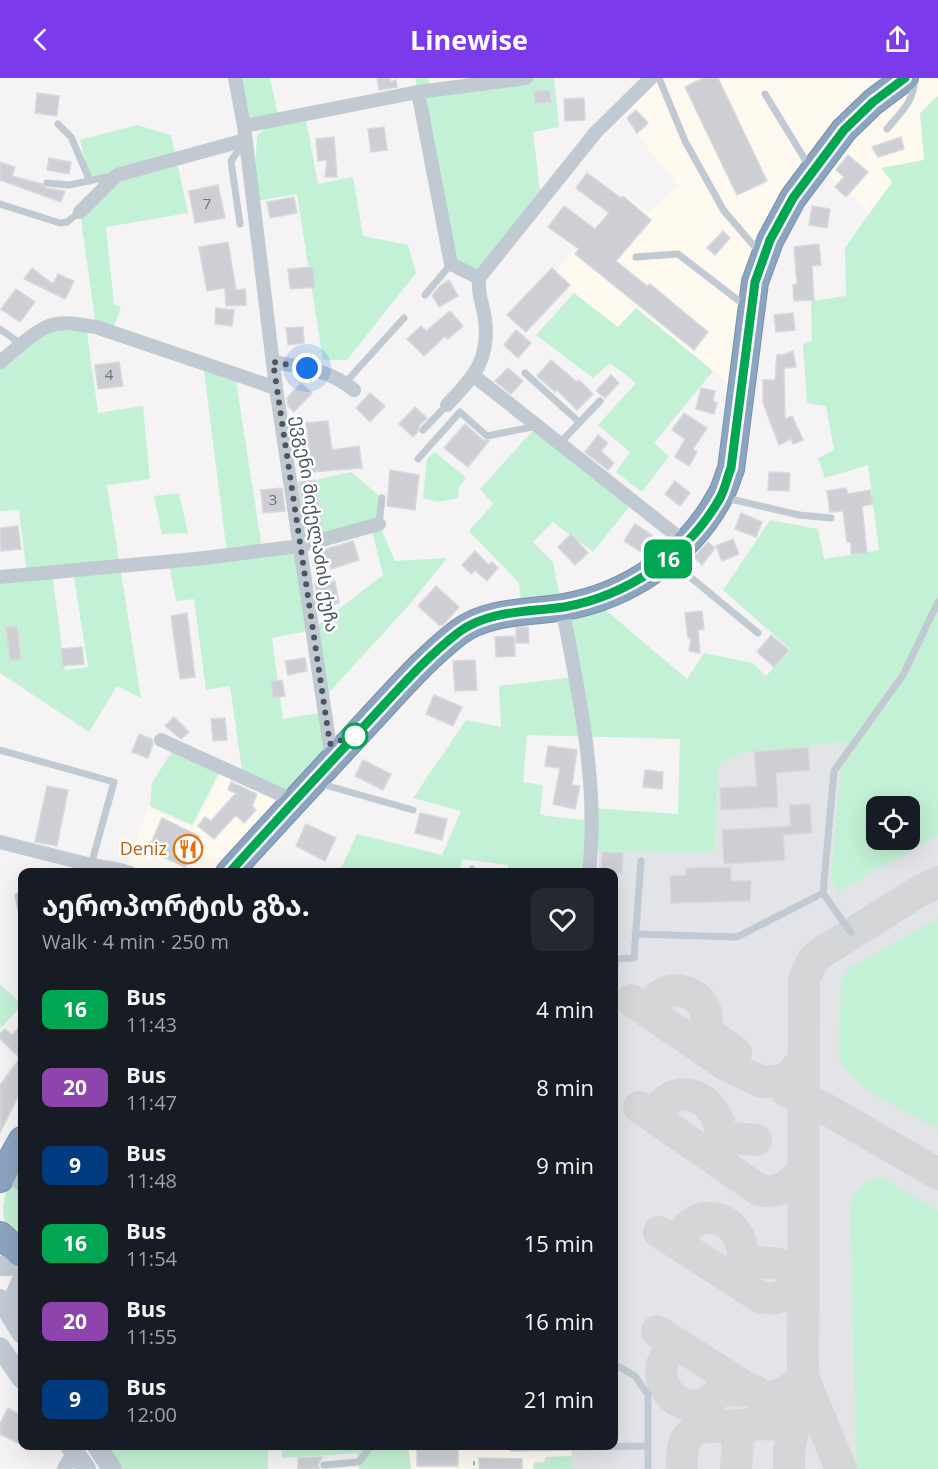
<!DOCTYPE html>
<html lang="en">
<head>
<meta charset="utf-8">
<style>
  body { margin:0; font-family:"Open Sans","Noto Sans Georgian",sans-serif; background:#242831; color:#f1f3f6; height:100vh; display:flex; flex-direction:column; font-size:22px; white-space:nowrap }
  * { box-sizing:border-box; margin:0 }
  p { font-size:20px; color:#9ea1a6 }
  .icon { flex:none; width:33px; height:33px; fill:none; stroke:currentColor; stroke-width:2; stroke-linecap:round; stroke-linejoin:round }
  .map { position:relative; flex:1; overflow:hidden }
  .panel { position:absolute; left:18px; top:790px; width:600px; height:582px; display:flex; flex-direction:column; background:#171b24; border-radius:12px; box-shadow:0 6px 24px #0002 }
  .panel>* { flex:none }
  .badge { padding:0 12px; border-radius:9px; font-size:21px; line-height:39px }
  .tools { position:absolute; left:866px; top:718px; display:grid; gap:12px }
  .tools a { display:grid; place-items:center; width:54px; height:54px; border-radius:12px; background:#171b24; box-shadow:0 6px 24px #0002; font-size:30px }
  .you { position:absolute; width:30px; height:30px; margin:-15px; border:4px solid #fff; border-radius:50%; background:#1a73e8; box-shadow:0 0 0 9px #1a73e833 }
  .map>.badge { position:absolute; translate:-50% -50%; box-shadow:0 0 0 3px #fff }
  .round { display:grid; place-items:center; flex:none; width:63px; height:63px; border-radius:12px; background:#242831 }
  .overview { display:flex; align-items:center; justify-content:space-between; height:102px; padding:0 24px }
  h1 { font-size:28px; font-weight:700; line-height:45px }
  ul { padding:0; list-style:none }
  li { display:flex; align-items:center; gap:18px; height:78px; padding:0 24px }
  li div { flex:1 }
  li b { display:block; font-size:22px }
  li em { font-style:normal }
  li .badge { min-width:66px; font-weight:700; text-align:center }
  header { display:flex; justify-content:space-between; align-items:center; height:78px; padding:0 24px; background:#7c3aed; color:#fff; font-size:27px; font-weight:700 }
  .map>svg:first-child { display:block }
  .commercial { fill:#fdf9ef }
  .airport { fill:#e2e4e7; fill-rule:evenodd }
  .green { fill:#c3f1d5; fill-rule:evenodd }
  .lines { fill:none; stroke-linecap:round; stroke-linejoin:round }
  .taxiway { stroke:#d5d6d8; stroke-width:32 }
  .building { fill:#cdcfd5; stroke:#d7d9de; stroke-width:1.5 }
  .highway-casing { stroke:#7690ad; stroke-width:28 }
  .path { stroke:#7ad0a6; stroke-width:2; stroke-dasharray:4.5 3; stroke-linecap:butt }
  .lane { stroke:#c1cad2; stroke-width:7 }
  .street { stroke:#c1cad2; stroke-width:14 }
  .secondary { stroke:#c1cbd6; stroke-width:20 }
  .highway { stroke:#8ba5c1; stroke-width:26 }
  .line-casing { stroke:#fff; stroke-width:14 }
  .line { stroke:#00a651; stroke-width:9 }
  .walk { stroke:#4a5661; stroke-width:6; stroke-dasharray:0 10.8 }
  .stop-dot { fill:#fff; stroke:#00a651; stroke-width:3 }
  .labels { text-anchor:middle; stroke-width:5; stroke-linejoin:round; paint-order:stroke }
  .number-label { font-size:15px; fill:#6b747e }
  .street-label { font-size:18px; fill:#4a5661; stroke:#fff }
  .food-label { font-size:18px; fill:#c56008; stroke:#fff; text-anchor:end }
</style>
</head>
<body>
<header><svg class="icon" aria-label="back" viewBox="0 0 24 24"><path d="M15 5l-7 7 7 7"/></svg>Linewise<svg class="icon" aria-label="share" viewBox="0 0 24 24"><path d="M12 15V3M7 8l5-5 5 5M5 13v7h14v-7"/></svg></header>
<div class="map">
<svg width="938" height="1391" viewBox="0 0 938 1391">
  <rect width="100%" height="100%" fill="#f5f3f3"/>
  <path class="commercial" d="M651,0h287v18l-18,17 4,47 -42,8 10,14 -23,31 -51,-50 -48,78 -30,152 -104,-85 -18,20 -66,-53 71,-82 25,19 29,-26 -40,-52 10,-8 -20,-24z
    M223,691l69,32 -66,72h-93l-8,-2 23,-63 45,19z
    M408,1368h163l1,10 -26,1 -2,5 -10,1 -1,6h-122z"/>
  <path class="airport" d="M938,497v894h-365l-2,-23h43v-573h-16l1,-21 116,-1 4,-87 22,-11 106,-11zM876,729h33v33h-33z"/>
  <path class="green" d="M236,0h34l9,41 26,-5 13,70 35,-7 10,59 45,9 8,28 -69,87h-24l-26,-166 -44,8 4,-67 21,-15 -29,1z
    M415,0h13l3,12 95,-12h28l5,49 -26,5 8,68 -62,78 -28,-14z
    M938,18v739l-100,57 -7,-13 10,-110 5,-27 -105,11 -22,11 -4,87 -123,1 -3,21h-81v-8l-46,-6 -3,14h-120l18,-39 85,21 19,-44 -48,-13 53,-78 35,7 -2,-41 76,-9 -13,-70 -40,4 -3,-28 -50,-52 24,-27 -13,-15 57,-63 96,76 -40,50 -40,-30 -20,20 20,20 9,45 33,-6 92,78 17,-26 49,10 13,13 25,-26 -68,-60 47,-70 48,9 6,30 55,-9 -11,-85 -43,13 -7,-20 16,-8 -8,-44 -19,-3 -4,-58 9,-5 -1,-39 35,-5 -1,-48 47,-66 -11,-14 43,-8 -4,-47zM527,657l153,4 -2,75 -86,-6v13l-52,-6 3,-30 -20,-3zM876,729h33v33h-33z
    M137,47l34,10 17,78 -82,14 8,77 7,3 -9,25 -16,-5 -16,-115 36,-37 -26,6 -10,-41z
    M574,215l44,34 18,-19 77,63 -59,72 15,13 -27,36 -26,-20 14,-20 -32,-27 38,-42 -26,-20 -17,15 -57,-43z
    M50,247h36l12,88 45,-7 7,73 -43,6 34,213 -24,-12 -28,46 -89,-59v-95l27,-3 -8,-65 -19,1v-149zM73,493l15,96 -23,3 -13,-97z
    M203,285l32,11 27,175 38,-3 -9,-61 60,-13 31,26 -3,26 16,37 52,-3 -38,47 -86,94 -10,-69 -41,8 11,81 42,-7 7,48 -37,41 -52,-24 -13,-91 -24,4 -12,-91 -18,2 -8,-41 59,-7zM371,449l12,48 -70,54 -13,-83z
    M435,374l31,26 -7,9 -1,11 -21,4 -14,-4 4,-39z
    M179,415l9,40 -26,1 -8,-38z
    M174,670l47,21 -29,56 -42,-19 2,-23z
    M938,840v211c-29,-17 -86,-40 -99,-71l2,-78 7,-11z
    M0,906l22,21 -21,23 -1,-1z
    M880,1098l58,35v258h-81l-7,-263c7,-19 12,-22 30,-30z
    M8,1106l14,1v56c-22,-19 -22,-26 -14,-57z
    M97,1368h134v4h37v19h-156z
    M282,1368h126l3,23h-52l-2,-16 -75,5z
    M572,1378l1,13h-40l1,-6 10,-1 2,-5z"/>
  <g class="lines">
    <path class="taxiway" d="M631,922l95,65 36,17 21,-2 8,-5 12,-15
      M649,935c10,-41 69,-21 56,17l31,23
      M786,1013l38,17 114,66
      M639,1029l120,83c20,4 32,-5 44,-20
      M655,1040c15,-43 66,-22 66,19l35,3
      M659,1154l101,65c20,6 33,-6 43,-22
      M679,1167c10,-43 66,-33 64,15l35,4
      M657,1253l102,65c20,3 31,-4 44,-19l38,92
      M676,1265c-7,8 -15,17 -15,29 0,21 22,39 42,32 7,-2 13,-9 19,-14l33,1
      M682,1391c0,-18 -1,-31 16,-41l53,-4 33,1 12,-12
      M736,1391l2,-33 13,-12
      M789,1391v-18l14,-74 1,-398 9,-19 8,-7 97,-61 20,-10"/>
  </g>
  <path class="building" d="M377,0h13v4l6,-2 1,7 -18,3z
    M703,0h15l49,103 -30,14 -52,-108z
    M550,12l1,12 -16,1 -1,-12z
    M37,15l22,3 -2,20 -22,-3z
    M584,20l1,22 -20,1 -1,-22z
    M636,32l12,13 -11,10 -10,-15z
    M384,49l3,23 -16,2 -3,-23z
    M334,59l3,40h-12l2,-17 -9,1 -2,-22z
    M901,59l3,12 -26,8 -6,-10z
    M848,77l20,17 -22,25 -11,-10 9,-10 -8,-7z
    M49,80l22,4 -2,12 -22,-4z
    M0,84l15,5 -3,9 30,8 4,4 19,3 -4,11 -61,-22z
    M587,95l34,25 2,-2 28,24 -35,41 31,25 3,-2 58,48 -14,18 -119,-96 4,-5 -31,-22 16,-21 31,23 14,-16 -33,-25z
    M218,107l7,33 -30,5 -6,-32z
    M294,119l3,16 -27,5 -3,-16z
    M812,128l18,3 -3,19 -18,-3z
    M723,153l7,7 -15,17 -8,-7z
    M228,164l8,48 9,-1 1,16 -20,1 -1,-18 -18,3 -8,-44z
    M819,166l2,21 -9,1 2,34 -20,1 -1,-16 4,-1 -3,-37z
    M313,189l2,20 -25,2 -2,-20z
    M32,190l21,16 5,-10 16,7 -9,18 -41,-20z
    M552,190l18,17 -44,47 -19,-17z
    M449,202l9,16 -19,11 -7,-12 9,-10z
    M16,211l19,13 -15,20 -19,-13z
    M216,230l18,2 -2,16 -17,-2z
    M450,233l13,15 -15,13 -3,-3 -21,20 -17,-17 14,-13 5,5z
    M793,235l2,17 -19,2 -2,-17z
    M303,249l1,16 -16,2 -2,-17z
    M516,252l15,13 -13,15 -14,-13z
    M793,273l3,16 -12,1 1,51 7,-3 11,24 -10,4 -2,-5 -12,6 -16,-42v-23h12l2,-25h6z
    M551,282l26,22 2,-2 14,14 -16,16 -20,-20 -2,2 -18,-16z
    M119,284l4,24 -25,3 -3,-24z
    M508,290l15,13 -12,13 -16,-13z
    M611,297l8,8 -14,15 -9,-7z
    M301,305l11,10 -18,19 -6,-6 -1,-8z
    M701,310l14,3 -2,10 4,2 -3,11 -18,-5z
    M370,315l15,13 -15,16 -14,-14z
    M415,329l12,11 -8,8 -1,6 -5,5 -14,-13z
    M684,335l23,15 -14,21 4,3 -8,14 -14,-9 10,-18 -13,-9z
    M328,343l4,29 27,-4 3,22 -50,4 -6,-49z
    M465,346l18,16 6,1 -21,26 -24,-19z
    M598,357l10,8 -7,8 13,12 -6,7 -23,-18z
    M390,392l29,5 -4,35 -28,-4z
    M769,394l21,1 -1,18 -21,-1z
    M315,402l7,51 -15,3 -8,-52z
    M675,403l15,12 -10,13 -15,-12z
    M282,410l3,23 -22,2 -2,-23z
    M846,410l2,6 22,-4 3,14 -11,2 5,47 -16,1v-12h-4l-4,-31 -13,1 -3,-21z
    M741,435l21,9 -6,15 -21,-8z
    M635,446l17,11 -11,17 -17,-11z
    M18,448l3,23 -20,2 -1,-23z
    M571,456l17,19 -13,12 -17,-18z
    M733,461l6,15 -17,7 -6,-15z
    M353,463l6,19 -28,9 -3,-9 -4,1 -4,-10z
    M708,464l7,6 -13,17 -8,-8z
    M475,473l14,14 3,-3 6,6 -11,13 -12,-11 -4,4 -9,-9z
    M335,503l4,22 -21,4 -3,-23z
    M436,508l23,21 -16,18h-4l-21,-19z
    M702,533l2,18 -6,1 2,23 -11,-2 2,-13h-3l-3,-25z
    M187,535l8,64 -15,2 -9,-63z
    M17,548l4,33 -11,1 -4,-33z
    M528,549l1,16h-13v-15z
    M771,557l18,15 -15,17 -17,-15z
    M514,558l1,20 -19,1 -1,-20z
    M82,569l2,17 -21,2 -2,-17z
    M305,580l2,13 -19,4 -3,-14z
    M475,582l2,30 -22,1 -2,-30z
    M282,602l3,16 -12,2 -2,-16z
    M434,617l28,12 -9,19 -27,-12z
    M174,639l15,15 -8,7 -16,-13z
    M225,640l2,22 -14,1 -2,-22z
    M139,656l13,5 1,5 -5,14 -16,-6z
    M548,668l29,4 -5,35 8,1 -5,23 -22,-5 7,-36 -15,-2z
    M808,669l2,23 -34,3 2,34 -57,3 -1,-22 37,-2 -3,-34z
    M363,682l28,14 -8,16 -28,-14z
    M645,692l18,2 -1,17 -19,-2z
    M231,704l26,12 -5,12 4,4 -12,13 -8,-8 -22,24 -16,-13 7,-9 6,4 25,-28 -8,-3z
    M47,708l21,4 -11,56 -22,-4z
    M810,726l2,29 -29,2 2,25 -61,4 -2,-34 69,-4 -2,-21z
    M420,735l27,6 -5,21 -27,-7z
    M162,740l37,18 -14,31 -37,-17z
    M306,746l30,14 -11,23 -29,-15z
    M602,774l21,1 -1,20h-21z
    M731,789v14h20l-1,20 -79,2 -1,-27 16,-1v-7z
    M22,946v64l-22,45v-48l20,-27 -20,-19v-5l5,-5 7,6z
    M8,1330l14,8v29l-22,-11v-10z
    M417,1368h41v20h-41z
    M322,1379l-4,8 2,4h-22v-11z
    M479,1380l43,1v10h-43z"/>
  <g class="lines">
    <g class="highway-casing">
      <path id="highway" d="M229,795c46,-51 93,-101 139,-151 29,-31 57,-64 91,-90 29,-22 71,-19 105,-25 64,-11 124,-52 155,-109 6,-9 8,-20 12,-29l24,-187 15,-41 23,-43 51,-68 29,-28 32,-24
        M0,1101l22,-39
        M0,1157l20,18"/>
    </g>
    <path class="path" d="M474,1383v8"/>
    <path class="lane" d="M659,0l26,63 39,70 36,42
      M765,16l44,72
      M58,46l13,13 19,44
      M887,51c13,-16 29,-29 27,-51
      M47,105l22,2 43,-9
      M0,126l60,19 7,-1 13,-10
      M240,146l-9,-63 13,-19
      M636,179l42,-3 69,53
      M425,217l26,-31
      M0,251l21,15
      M525,295l54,49
      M345,305l59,-65
      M423,352l24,-25
      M559,366l41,-43
      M418,381l42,-47 27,24 50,-10
      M726,420l73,17 32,3
      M379,446l3,-26
      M672,484l86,71
      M0,672l114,32 -23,83
      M318,705l95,27
      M471,795l1,-4
      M18,818l4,19
      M851,855l-28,-40 11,-122 69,-96 35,-73
      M635,856l102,3 86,-44
      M614,898l2,-17 18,-1 7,-97
      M614,1286l21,12 13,19v74
      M512,1368v2l136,-2
      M324,1387l35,-3 12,-16"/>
    <path class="street" d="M235,0l9,48 32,262 56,372
      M418,14l33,172 28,14
      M244,48l174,-34 108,-14
      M80,134l37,-37 128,-35
      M0,284c14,-11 33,-30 49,-36 14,-6 32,-1 47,1l180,61
      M273,284c30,5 57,8 81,28
      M474,298l212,167
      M447,327c26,-28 43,-44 38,-86 -2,-15 -8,-26 -6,-41l117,-146 55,-54
      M0,499l196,-18 104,-13 79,-22
      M562,529c17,88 37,176 27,266
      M161,662l134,61
      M0,764l91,23 29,5 10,3
      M5,1092l17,15
      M64,1391l10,-18"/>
    <path class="secondary" d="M0,1188h22
      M0,1221l22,35
      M10,1235l6,-20 6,-13
      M0,1269l22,32
      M70,1368l16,23
      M97,1368l15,23"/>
    <use href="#highway" class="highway"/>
  </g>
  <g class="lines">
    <g class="line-casing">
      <path id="line" d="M229,795c46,-51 92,-101 139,-151 29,-31 57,-64 91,-90 29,-22 71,-20 105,-25 63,-11 124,-52 156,-109 5,-9 7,-20 11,-30l24,-186 15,-42 23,-42 51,-68 29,-28 32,-24"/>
    </g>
    <use href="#line" class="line"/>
    <path class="walk" d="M307,290l-34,-6 57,382 25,-8"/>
  </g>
  <defs>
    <g id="restaurant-ring" transform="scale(1.5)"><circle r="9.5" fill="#fff" stroke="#e8710a" stroke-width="1.5"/><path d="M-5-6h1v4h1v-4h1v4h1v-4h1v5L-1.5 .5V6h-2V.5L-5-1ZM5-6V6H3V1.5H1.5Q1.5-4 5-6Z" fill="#e8710a"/></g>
  </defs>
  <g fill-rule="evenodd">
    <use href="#restaurant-ring" x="188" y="771"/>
  </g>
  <circle class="stop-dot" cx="355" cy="658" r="12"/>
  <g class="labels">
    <g class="number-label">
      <text x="207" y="131">7</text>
      <text x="109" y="302">4</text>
      <text x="273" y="427">3</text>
    </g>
    <g class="street-label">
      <text transform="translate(315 446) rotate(81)" y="6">ევგენი მიქელაძის ქუჩა</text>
    </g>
    <g class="food-label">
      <text x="167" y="777">Deniz</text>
    </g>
  </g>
</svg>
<div class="tools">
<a><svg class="icon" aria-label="locate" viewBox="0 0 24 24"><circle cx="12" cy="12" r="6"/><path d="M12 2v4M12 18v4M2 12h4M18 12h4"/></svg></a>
</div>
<div class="you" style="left:307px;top:290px"></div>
<b class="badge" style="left:668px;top:481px;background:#00a651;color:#fff">16</b>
<section class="panel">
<div class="overview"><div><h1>აეროპორტის გზა.</h1><p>Walk · 4 min · 250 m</p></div><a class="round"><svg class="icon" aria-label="heart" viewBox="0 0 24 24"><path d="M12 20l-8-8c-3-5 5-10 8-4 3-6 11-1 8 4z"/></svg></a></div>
<ul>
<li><span class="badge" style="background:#00a651;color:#fff">16</span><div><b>Bus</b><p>11:43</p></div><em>4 min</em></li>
<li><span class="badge" style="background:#8e44ad;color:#fff">20</span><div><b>Bus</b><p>11:47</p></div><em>8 min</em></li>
<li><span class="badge" style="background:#003b80;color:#fff">9</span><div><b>Bus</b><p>11:48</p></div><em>9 min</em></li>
<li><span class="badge" style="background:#00a651;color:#fff">16</span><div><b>Bus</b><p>11:54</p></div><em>15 min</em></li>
<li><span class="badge" style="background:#8e44ad;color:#fff">20</span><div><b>Bus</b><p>11:55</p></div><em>16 min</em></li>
<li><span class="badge" style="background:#003b80;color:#fff">9</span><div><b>Bus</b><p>12:00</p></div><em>21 min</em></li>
</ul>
</section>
</div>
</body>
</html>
